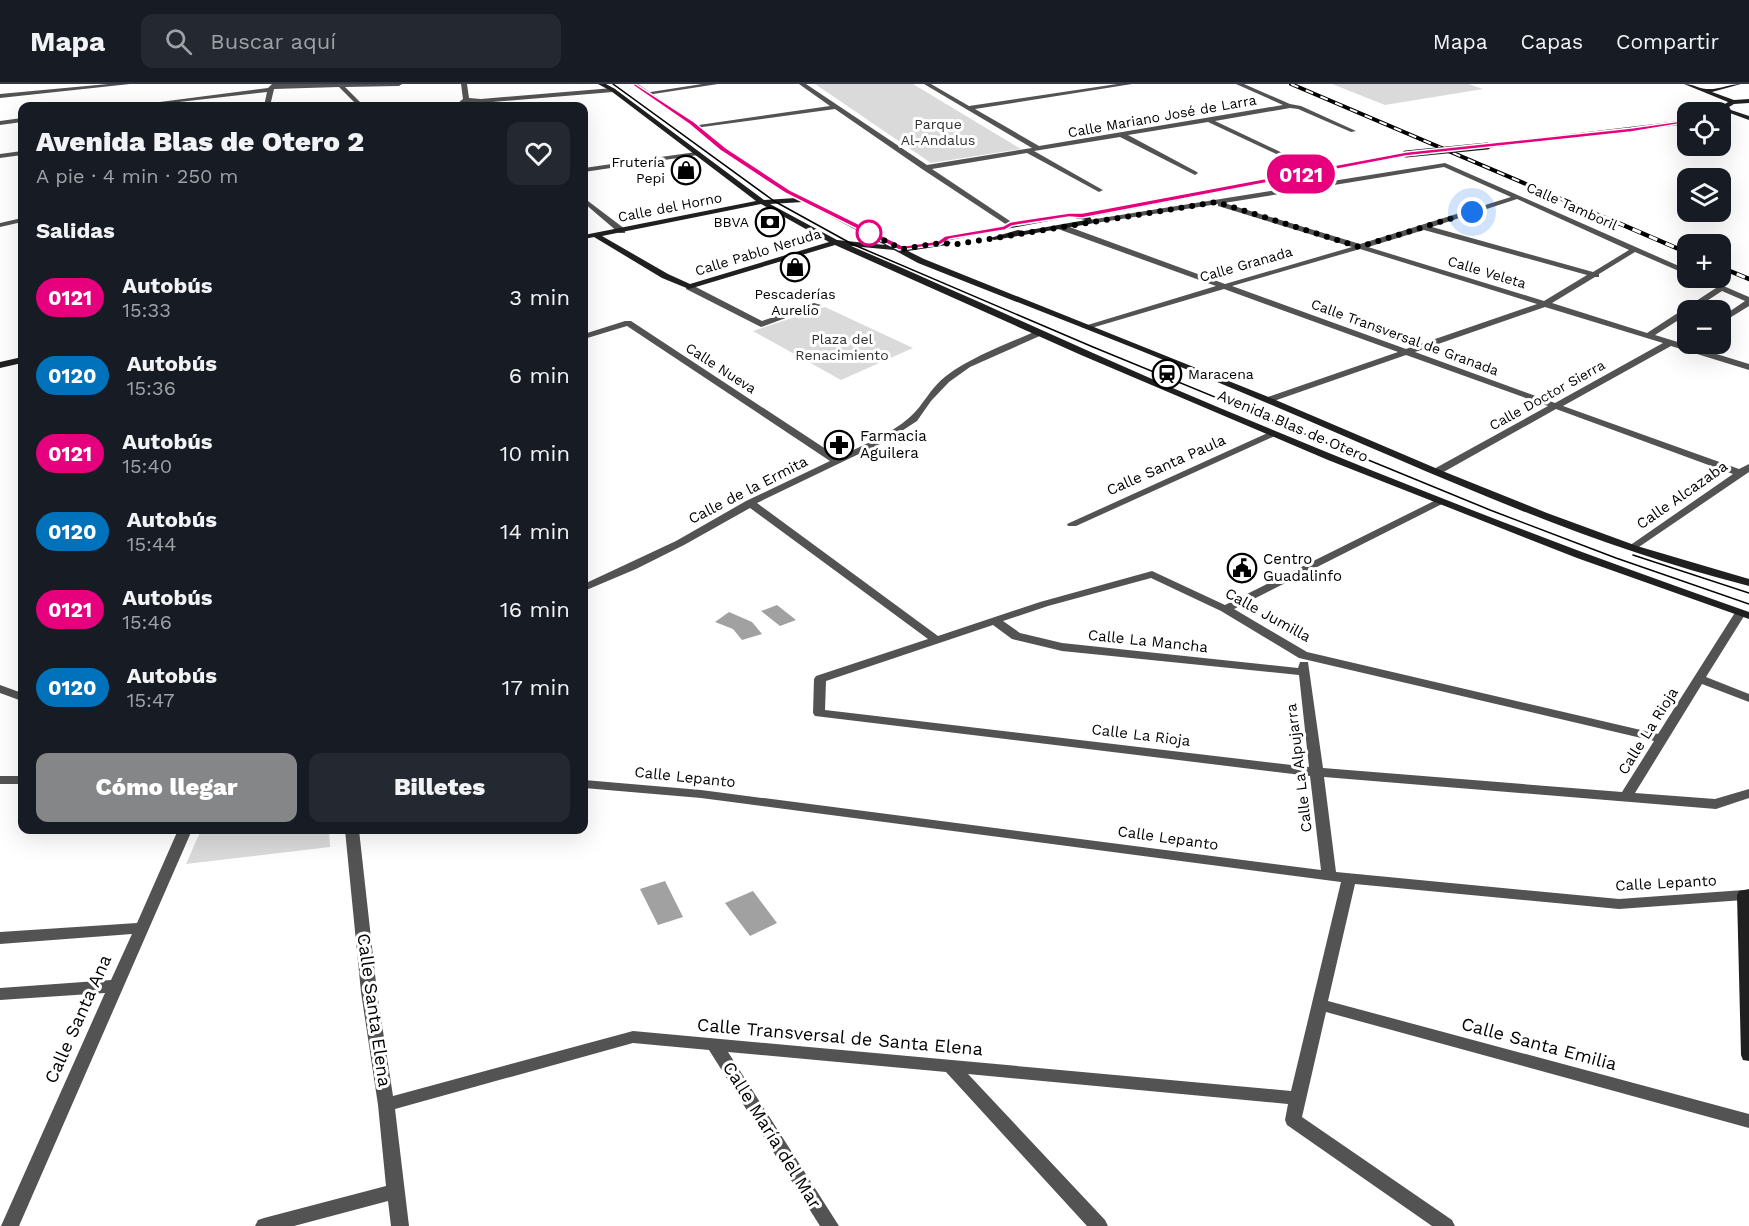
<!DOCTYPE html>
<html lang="es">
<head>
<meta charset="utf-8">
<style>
  body { margin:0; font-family:"Work Sans",sans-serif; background:#242831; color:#f1f3f6; height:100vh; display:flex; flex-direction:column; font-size:22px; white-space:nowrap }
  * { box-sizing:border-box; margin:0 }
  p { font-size:20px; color:#9ea1a6 }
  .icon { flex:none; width:33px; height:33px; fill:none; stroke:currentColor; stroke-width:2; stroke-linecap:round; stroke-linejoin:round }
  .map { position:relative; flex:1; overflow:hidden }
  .panel { position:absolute; left:18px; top:18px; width:570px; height:732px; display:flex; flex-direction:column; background:#171b24; border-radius:12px; box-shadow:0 6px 24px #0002 }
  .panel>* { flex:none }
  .badge { padding:0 12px; border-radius:20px; font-size:21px; line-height:39px }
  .buttons { position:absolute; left:1677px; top:18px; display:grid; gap:12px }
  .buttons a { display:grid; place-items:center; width:54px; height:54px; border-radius:12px; background:#171b24; box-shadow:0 6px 24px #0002; font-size:30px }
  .you { position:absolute; width:30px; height:30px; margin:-15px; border:4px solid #fff; border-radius:50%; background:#1a73e8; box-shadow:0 0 0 9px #1a73e833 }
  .map>.badge { position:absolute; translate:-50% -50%; box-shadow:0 0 0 3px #fff }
  h2 { padding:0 18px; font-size:22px; line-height:54px }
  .round { display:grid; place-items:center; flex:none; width:63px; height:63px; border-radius:12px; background:#242831 }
  .overview { display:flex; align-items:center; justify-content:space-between; height:102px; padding:0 18px }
  h1 { font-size:28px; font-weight:800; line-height:45px }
  .action { display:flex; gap:12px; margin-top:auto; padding:12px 18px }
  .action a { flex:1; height:69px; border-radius:12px; background:#858687; color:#fff; font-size:24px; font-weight:800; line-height:69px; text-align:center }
  .action a+a { background:#242831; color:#f1f3f6 }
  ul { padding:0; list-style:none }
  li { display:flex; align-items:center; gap:18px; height:78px; padding:0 18px }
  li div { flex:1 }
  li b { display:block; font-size:22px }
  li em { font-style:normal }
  li .badge { min-width:66px; font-weight:700; text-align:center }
  header { display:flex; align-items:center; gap:36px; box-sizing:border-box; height:84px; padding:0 30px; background:#171b24; border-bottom:2px solid #363941 }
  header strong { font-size:28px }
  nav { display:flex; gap:33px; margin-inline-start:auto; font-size:21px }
  .search { width:420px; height:54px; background:#242831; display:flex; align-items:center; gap:15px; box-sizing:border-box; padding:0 21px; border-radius:12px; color:#9ea1a6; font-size:22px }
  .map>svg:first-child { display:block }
  .green { fill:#dadada }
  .water { fill:#a1a1a1 }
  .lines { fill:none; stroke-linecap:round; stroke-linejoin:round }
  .street { fill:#535353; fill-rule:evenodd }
  .secondary { fill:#202020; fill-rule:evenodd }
  .tram { stroke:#000; stroke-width:1.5 }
  .rail-far1-casing { stroke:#000; stroke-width:4 }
  .rail-casing { stroke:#000; stroke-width:4.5 }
  .rail-far1 { stroke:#fff; stroke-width:2; stroke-dasharray:8; stroke-linecap:butt }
  .rail { stroke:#fff; stroke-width:3; stroke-dasharray:9; stroke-linecap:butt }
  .secondary-bridge { stroke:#202020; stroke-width:7 }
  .line { fill:#e6007e; stroke:#fff; stroke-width:1.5 }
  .walk { stroke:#000; stroke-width:6; stroke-dasharray:0 10.8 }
  .stop-dot { fill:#fff; stroke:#e6007e; stroke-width:3 }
  .labels { text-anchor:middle; stroke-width:6; stroke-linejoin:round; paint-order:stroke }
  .far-street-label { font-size:14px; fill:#000; stroke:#fff }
  .far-park-label { font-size:14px; fill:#313131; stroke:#fff }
  .far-poi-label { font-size:14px; fill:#000; stroke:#fff; text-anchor:end }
  .street-label { font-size:15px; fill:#000; stroke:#fff }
  .poi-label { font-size:15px; fill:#000; stroke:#fff; text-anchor:start }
  .near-street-label { font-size:18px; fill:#000; stroke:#fff }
</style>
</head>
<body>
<header>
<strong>Mapa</strong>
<div class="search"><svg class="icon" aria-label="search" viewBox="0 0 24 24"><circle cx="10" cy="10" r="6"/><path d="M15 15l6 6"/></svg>Buscar aquí</div>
<nav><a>Mapa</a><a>Capas</a><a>Compartir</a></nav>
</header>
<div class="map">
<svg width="1749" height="1142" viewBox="0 0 1749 1142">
  <rect width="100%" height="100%" fill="#fff"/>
  <path class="green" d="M815,0h98l108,65 -90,14z
    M1332,0h137l14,5 -98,16z
    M825,223l88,41 -72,32 -88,-49z
    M201,746h128l1,17 -144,17z"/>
  <path class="water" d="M777,521l19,15 -16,6 -19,-15z
    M729,528l23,10 10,12 -20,6 -9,-11 -18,-7z
    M665,797l18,36 -25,8 -18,-36z
    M753,807l24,32 -27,13 -25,-33z"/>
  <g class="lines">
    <path class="street" d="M108,0h22l-130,14v-4z
      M272,0h130l-3,2 -54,1 19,19h-6l-19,-19 -65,2 -4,17h-6l3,-14 -123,14h-15l139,-18z
      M461,0h6l2,14 12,1 132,-11 3,2 -3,2 -132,11 -14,-1 -7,4h-6l9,-7z
      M702,0h16l-71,11 -3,-2z
      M799,0h7l121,81 105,-17 -108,-64h7l38,22 148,-22h15l-157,25 64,37 244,-41 -47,-21h8l46,20 11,2 55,25 -5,1 -53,-23 -8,-1 -75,13 74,35v2l-2,1 -79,-37 -80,13 69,37 1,1 -3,2 -75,-38 -86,14 67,38 2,1 -4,2 -72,-39 -95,16 81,54v4h-3l-88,-58 -87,-60 -140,19 -3,-2 138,-20z
      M22,34v4l-22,3v-4z
      M22,67v4l-22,3v-4z
      M696,68l2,1v2l-114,17v-4z
      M1445,79l243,107v5l-53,-23 -36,22v3h-4l-43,26 95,30 69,-45 -20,-8 -1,-2h10l44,19v9l-29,18v-6l25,-17 -23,-10 -29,19h-5v4l-33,21 94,29v6l-78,-24 -108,60 176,63 10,-5v8l-116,79 -5,-3 1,-2 104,-72 -177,-65 -116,65h-8v-4l116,-64 -142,-51 -135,47h-6v-4l133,-46 -174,-63 -136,40 -7,-2 135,-41 -158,-57v-4h6l161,59 127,-37 -134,-41v-2l-129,20 -4,-2 4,-2zM1444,83l67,30 -151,47 -136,-41zM1517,115l112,51 -36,22 -161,-45zM1424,146l163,45 -43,26 -176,-54zM1360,165l177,55 -131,45 -174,-63zM1545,223l118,36 -108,60 -140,-51z
      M584,114l41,31v4h-6l-35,-30z
      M22,134v4l-22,5v-4z
      M686,201h6l70,36 52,-18 7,2 -60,22 -75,-38z
      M625,237h6l207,136c23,-11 52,-22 72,-40 13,-11 20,-29 36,-41 27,-20 59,-31 90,-45h6v4l-72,32 -21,15 -18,19 -14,20 -29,19 -131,63 181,133 102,-34 112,-31 73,34 213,-106 5,3 -1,2 -208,105 73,43 351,82 78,-123h8l2,2 -40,64 43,17v8l-47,-18 -67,109 80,6 34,-10v9l-33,11 -392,-32 12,95 283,27 125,-9 5,1v8l-5,1 -125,9 -264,-25 -27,117 421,113v14l-423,-116 -24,105 150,103 3,6h-23l-145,-101 -2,-5 3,-16 -320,-30 137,146 3,6h-21l-141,-154 -218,-20 111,174h-19l-111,-176 -76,-7 -238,66 14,117h-18l-3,-25 -94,25h-39l3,-6 6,-2 122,-32 -8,-81 -17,-113 -16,-162h14l18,162 16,104 240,-65 658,60 50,-209 -640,-84 -117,-10v-8l117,10 620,80 -11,-94 -495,-60 -2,-3 1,-34 2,-3 112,-37 -178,-131 -66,37 -48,24 -52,22v-7l92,-43 70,-40 84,-40 -203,-135 -43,13v-5zM1151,494l70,33 78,47 355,83 -32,51 -299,-24 -15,-106h-8l-2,6 -236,-25 -42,-10 -17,-12 45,-15zM993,541l19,14 50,12 237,24 10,92 -484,-57 1,-29z
      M1272,347l5,3 -2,2 -199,90h-8l-1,-2z
      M0,601l22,8v8l-22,-8z
      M0,692h22v8h-22z
      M178,746h14l-173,396h-18l104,-233 -105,7v-12l111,-8 21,-46 -132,10v-12l137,-9z"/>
    <path class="secondary" d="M598,0h8l9,5 149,111 32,-2 -75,-48 -32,-26 -58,-40h7l55,38 32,26 65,42 111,57 36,-5 11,-6 121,-23 13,1 326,-61v2l-2,1 -316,61 3,5 -4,2 -95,16 -4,-2 28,-8 6,1 62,-11 -17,-3 -119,23 -2,1 3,2 -4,2 -39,6 16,8 347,139 169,72 107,43 90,33 112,33v7c-167,-42 -324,-116 -482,-183 -115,-49 -233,-94 -349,-140l-24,-13 -43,-4c106,45 211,94 317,140 191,81 384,158 581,226v7l-172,-61 -249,-98 -247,-105 -246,-110 -146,44 -27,-11 -68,-41 -10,2v-4l172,-34 -145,-110zM803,118l82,43 -48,-5 -67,-36zM761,120l68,38 -139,42 -22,-10 -66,-38z
      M1684,0c9,0 16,5 23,5 11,1 23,-5 34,-5l-29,8 22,8 15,-1v4l-15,1 -5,3 2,3 18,6v4l-22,-8 -5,-6 6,-4z
      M1688,36v4l-201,24 -3,-2 3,-2z
      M22,273v6l-22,5v-6z
      M1749,805v172l-6,-1 -2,-5 -4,-160 2,-4z"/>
    <path class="tram" d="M613,0l161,117 78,43 241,103 397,163 126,48 133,46
      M1633,471l116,38"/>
    <g class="rail-far1-casing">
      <path id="rail-far1" d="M1291,0l329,140"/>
    </g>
    <g class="rail-casing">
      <path id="rail" d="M1616,138l72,31
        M1720,183l29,12"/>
    </g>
    <use href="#rail-far1" class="rail-far1"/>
    <use href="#rail" class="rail"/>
    <path class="secondary-bridge" d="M1406,70l81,-8"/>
  </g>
  <path class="line" d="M631,0h5l57,37 33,27 64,42 113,56 35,-5 7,-5 58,-10 7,-4 59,-9h13l324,-61 225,-24 57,-8 3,2 -60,10 -225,24 -324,62 -13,-1 -57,9 -7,4 -55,9 -10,6 -41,5 -114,-57 -64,-42 -32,-27z"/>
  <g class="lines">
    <path class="walk" d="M869,149l-2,-1 35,17 38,-6 18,1 259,-42 142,45 113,-35"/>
  </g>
  <defs>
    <g id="shop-ring" transform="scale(1.5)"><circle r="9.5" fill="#fff" stroke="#000" stroke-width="1.5"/><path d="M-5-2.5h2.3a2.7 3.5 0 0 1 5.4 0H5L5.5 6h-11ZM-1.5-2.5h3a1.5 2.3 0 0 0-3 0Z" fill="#000"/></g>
    <g id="bank-ring" transform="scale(1.5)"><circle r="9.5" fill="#fff" stroke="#000" stroke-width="1.5"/><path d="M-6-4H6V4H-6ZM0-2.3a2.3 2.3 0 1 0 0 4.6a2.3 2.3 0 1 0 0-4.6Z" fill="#000"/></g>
    <g id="station-ring" transform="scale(1.5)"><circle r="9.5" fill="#fff" stroke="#000" stroke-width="1.5"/><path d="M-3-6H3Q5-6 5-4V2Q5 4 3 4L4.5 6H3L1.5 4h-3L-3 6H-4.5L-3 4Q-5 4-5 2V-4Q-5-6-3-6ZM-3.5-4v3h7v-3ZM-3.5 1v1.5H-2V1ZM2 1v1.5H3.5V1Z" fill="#000"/></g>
    <g id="pharmacy-ring" transform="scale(1.5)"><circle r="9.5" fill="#fff" stroke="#000" stroke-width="1.5"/><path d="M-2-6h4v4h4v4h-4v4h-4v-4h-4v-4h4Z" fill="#000"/></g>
    <g id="civic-ring" transform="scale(1.5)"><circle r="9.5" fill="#fff" stroke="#000" stroke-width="1.5"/><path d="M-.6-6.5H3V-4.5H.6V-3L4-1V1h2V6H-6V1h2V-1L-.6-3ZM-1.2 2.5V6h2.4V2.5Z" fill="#000"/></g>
  </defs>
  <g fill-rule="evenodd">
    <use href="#shop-ring" x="686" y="86"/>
    <use href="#bank-ring" x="770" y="138"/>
    <use href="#shop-ring" x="795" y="183"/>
    <use href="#station-ring" x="1167" y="290"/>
    <use href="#pharmacy-ring" x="839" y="361"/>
    <use href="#civic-ring" x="1242" y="484"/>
  </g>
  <circle class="stop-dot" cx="869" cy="149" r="12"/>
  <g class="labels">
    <g class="far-street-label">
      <text transform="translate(1162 32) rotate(-10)" y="5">Calle Mariano José de Larra</text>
      <text transform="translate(1572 122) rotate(24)" y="5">Calle Tamboril</text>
      <text transform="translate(670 123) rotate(-11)" y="5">Calle del Horno</text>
      <text transform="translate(758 168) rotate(-17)" y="5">Calle Pablo Neruda</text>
      <text transform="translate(1246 180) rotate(-16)" y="5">Calle Granada</text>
      <text transform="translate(1487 188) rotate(17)" y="5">Calle Veleta</text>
      <text transform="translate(1405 253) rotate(20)" y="5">Calle Transversal de Granada</text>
      <text transform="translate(721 284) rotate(33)" y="5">Calle Nueva</text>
      <text transform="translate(1547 311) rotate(-29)" y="5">Calle Doctor Sierra</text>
    </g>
    <g class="far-park-label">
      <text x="938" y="45">Parque<tspan x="938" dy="16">Al-Andalus</tspan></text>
      <text x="842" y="260">Plaza del<tspan x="842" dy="16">Renacimiento</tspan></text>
    </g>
    <g class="far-poi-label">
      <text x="665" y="83">Frutería<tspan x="665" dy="16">Pepi</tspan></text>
      <text x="749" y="143">BBVA</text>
      <text x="795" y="215" text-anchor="middle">Pescaderías<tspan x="795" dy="16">Aurelio</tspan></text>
      <text x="1188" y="295" text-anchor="start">Maracena</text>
    </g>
    <g class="street-label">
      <text transform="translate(1293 342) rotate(23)" y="5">Avenida Blas de Otero</text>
      <text transform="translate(1166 381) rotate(-24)" y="5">Calle Santa Paula</text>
      <text transform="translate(748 406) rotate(-27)" y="5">Calle de la Ermita</text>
      <text transform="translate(1682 411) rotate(-35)" y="5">Calle Alcazaba</text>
      <text transform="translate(1268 531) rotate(29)" y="5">Calle Jumilla</text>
      <text transform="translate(1148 557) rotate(6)" y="5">Calle La Mancha</text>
      <text transform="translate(1648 647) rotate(-58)" y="5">Calle La Rioja</text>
      <text transform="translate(1141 651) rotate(7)" y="5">Calle La Rioja</text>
      <text transform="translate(1299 684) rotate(-97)" y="5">Calle La Alpujarra</text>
      <text transform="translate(685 693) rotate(6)" y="5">Calle Lepanto</text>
      <text transform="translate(1168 754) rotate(8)" y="5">Calle Lepanto</text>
      <text transform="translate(1666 799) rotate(-3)" y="5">Calle Lepanto</text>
    </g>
    <g class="poi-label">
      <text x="860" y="357">Farmacia<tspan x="860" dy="17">Aguilera</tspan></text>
      <text x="1263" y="480">Centro<tspan x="1263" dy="17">Guadalinfo</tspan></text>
    </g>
    <g class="near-street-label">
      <text transform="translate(374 926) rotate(82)" y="6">Calle Santa Elena</text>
      <text transform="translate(78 935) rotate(-66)" y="6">Calle Santa Ana</text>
      <text transform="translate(840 953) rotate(5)" y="6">Calle Transversal de Santa Elena</text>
      <text transform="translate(1539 960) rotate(15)" y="6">Calle Santa Emilia</text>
      <text transform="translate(772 1051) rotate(58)" y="6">Calle María del Mar</text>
    </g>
  </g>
</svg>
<div class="buttons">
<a><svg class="icon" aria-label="locate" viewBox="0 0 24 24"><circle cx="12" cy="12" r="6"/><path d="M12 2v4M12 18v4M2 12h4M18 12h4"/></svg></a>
<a><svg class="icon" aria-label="layers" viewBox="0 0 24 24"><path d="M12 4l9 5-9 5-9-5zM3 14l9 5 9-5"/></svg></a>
<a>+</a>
<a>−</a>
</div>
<div class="you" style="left:1472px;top:128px"></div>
<b class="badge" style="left:1301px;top:90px;background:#e6007e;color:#fff">0121</b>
<section class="panel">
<div class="overview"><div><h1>Avenida Blas de Otero 2</h1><p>A pie · 4 min · 250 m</p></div><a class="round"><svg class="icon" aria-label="heart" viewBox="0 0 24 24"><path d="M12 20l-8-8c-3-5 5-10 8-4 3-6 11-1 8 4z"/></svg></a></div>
<h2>Salidas</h2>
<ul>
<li><span class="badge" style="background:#e6007e;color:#fff">0121</span><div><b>Autobús</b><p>15:33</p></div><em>3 min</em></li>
<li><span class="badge" style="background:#0072bc;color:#fff">0120</span><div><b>Autobús</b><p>15:36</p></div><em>6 min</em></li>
<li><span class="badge" style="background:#e6007e;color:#fff">0121</span><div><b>Autobús</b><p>15:40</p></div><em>10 min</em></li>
<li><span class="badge" style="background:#0072bc;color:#fff">0120</span><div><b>Autobús</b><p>15:44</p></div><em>14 min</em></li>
<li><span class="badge" style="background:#e6007e;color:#fff">0121</span><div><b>Autobús</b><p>15:46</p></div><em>16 min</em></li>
<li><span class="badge" style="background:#0072bc;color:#fff">0120</span><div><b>Autobús</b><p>15:47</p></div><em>17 min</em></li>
</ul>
<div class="action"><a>Cómo llegar</a><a>Billetes</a></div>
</section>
</div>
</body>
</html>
